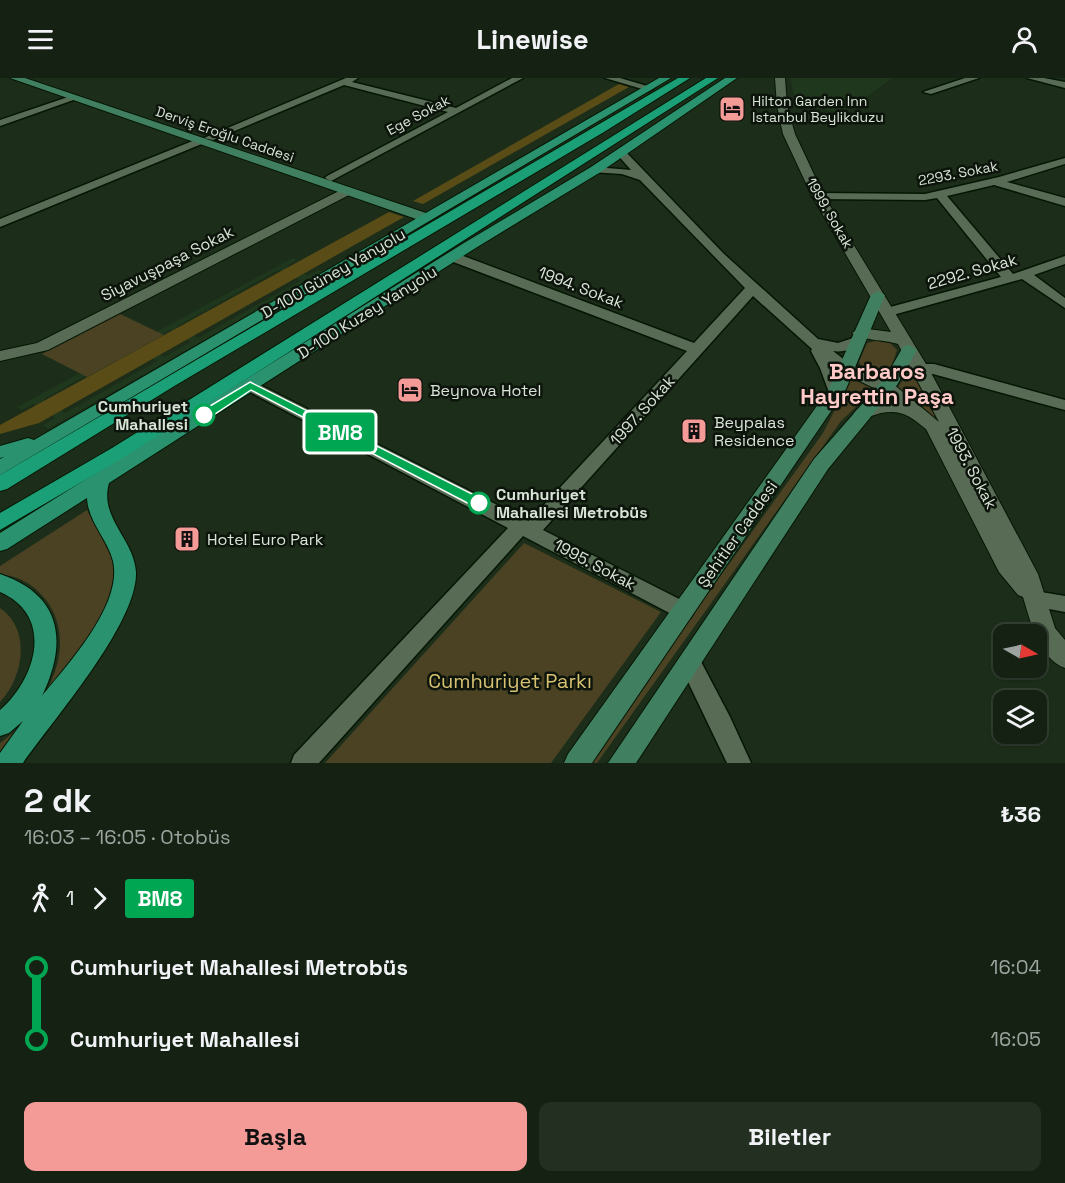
<!DOCTYPE html>
<html lang="tr">
<head>
<meta charset="utf-8">
<style>
  body { margin:0; font-family:"Space Grotesk",sans-serif; background:#222f21; color:#f1f3f6; height:100vh; display:flex; flex-direction:column; font-size:22px; white-space:nowrap }
  * { box-sizing:border-box; margin:0 }
  p { font-size:20px; color:#9da4a0 }
  .icon { flex:none; width:33px; height:33px; fill:none; stroke:currentColor; stroke-width:2; stroke-linecap:round; stroke-linejoin:round }
  .map { position:relative; height:685px; overflow:hidden }
  .side { display:flex; flex-direction:column; background:#152213; flex:1 }
  .side>* { flex:none }
  .badge { padding:0 12px; border-radius:4px; font-size:21px; line-height:39px }
  .needle { width:39px; rotate:99deg }
  .buttons { position:absolute; left:993px; top:546px; display:grid; gap:12px }
  .buttons a { display:grid; place-items:center; width:54px; height:54px; border-radius:12px; background:#152213; box-shadow:0 2px 4px #0004,0 0 0 2px #343f33; font-size:30px }
  .map>.badge { position:absolute; translate:-50% -50%; box-shadow:0 0 0 3px #fff }
  .legs { display:flex; align-items:center; gap:9px; height:66px; padding:0 24px; font-size:20px }
  .legs p { margin-inline-start:auto }
  .headline { display:flex; align-items:center; justify-content:space-between; height:102px; padding:0 24px }
  h1 { font-size:33px; font-weight:700; line-height:45px }
  .action { display:flex; gap:12px; margin-top:auto; padding:12px 24px }
  .action a { flex:1; height:69px; border-radius:12px; background:#f59b97; color:#111; font-size:24px; font-weight:700; line-height:69px; text-align:center }
  .action a+a { background:#222f21; color:#f1f3f6 }
  ul { padding:0 24px; list-style:none }
  li { display:flex; align-items:center; gap:21px; height:72px; font-size:22px }
  li i { display:grid; place-items:center; width:9px; height:100%; margin:0 8px; background:currentColor }
  li i::after { content:''; width:15px; height:15px; margin:-8px; border:4px solid; border-radius:50%; background:#152213 }
  li p { margin-inline-start:auto }
  li:first-child i { background:linear-gradient(#0000 50%,currentColor 0) }
  li:last-child i { background:linear-gradient(currentColor 50%,#0000 0) }
  header { display:flex; justify-content:space-between; align-items:center; height:78px; padding:0 24px; background:#152213; font-size:27px; font-weight:700 }
  .map>svg:first-child { display:block }
  .built { fill:#1f371c; fill-rule:evenodd }
  .green { fill:#4a4223 }
  .forest { fill:#5a4c17 }
  .lines { fill:none; stroke-linecap:round; stroke-linejoin:round }
  .minor-casing { stroke:#051604; stroke-width:3 }
  .tertiary-casing { stroke:#051604; stroke-width:2 }
  .secondary-casing { stroke:#051604; stroke-width:2 }
  .primary-casing { stroke:#051604; stroke-width:2 }
  .trunk-casing { stroke:#051604; stroke-width:2 }
  .minor { fill:#586c55; fill-rule:evenodd }
  .tertiary { fill:#586c55; fill-rule:evenodd }
  .secondary { fill:#417f61; fill-rule:evenodd }
  .primary { fill:#2a926e; fill-rule:evenodd }
  .trunk { fill:#1b9f76; fill-rule:evenodd }
  .line-1 { fill:#00a651; stroke:#fff; stroke-width:1.5 }
  .stop-1-dot { fill:#fff; stroke:#00a651; stroke-width:3 }
  .labels { text-anchor:middle; stroke-width:5; stroke-linejoin:round; paint-order:stroke }
  .far-poi-label { font-size:14px; fill:#d8e4d6; stroke:#0c140b; text-anchor:start }
  .far-street-label { font-size:14px; fill:#d8e4d6; stroke:#0c140b }
  .street-label { font-size:16px; fill:#d8e4d6; stroke:#0c140b }
  .poi-label { font-size:16px; fill:#d8e4d6; stroke:#0c140b; text-anchor:start }
  .stop-label { font-size:16px; font-weight:bold; fill:#d8e4d6; stroke:#0c140b; text-anchor:end }
  .near-park-label { font-size:20px; fill:#d8c272; stroke:#0c140b }
  .district-label { font-size:22px; font-weight:bold; fill:#ffcac7; stroke:#0c140b }
</style>
</head>
<body>
<header><svg class="icon" aria-label="menu" viewBox="0 0 24 24"><path d="M4 6h16M4 12h16M4 18h16"/></svg>Linewise<svg class="icon" aria-label="person" viewBox="0 0 24 24"><circle cx="12" cy="8" r="4"/><path d="M4 21q1-7 8-7t8 7"/></svg></header>
<div class="map">
<svg width="1065" height="685" viewBox="0 0 1065 685">
  <rect width="100%" height="100%" fill="#1c2e19"/>
  <path class="built" d="M790,0h102l-47,35 -49,-8z
    M293,180l4,2 -10,6 21,9 11,-5 5,2 -276,157 -5,-4 12,-7 -22,-14 -11,6 -5,-3zM278,192l23,10 -103,58 -22,-11zM170,252l21,12 -27,15 -21,-12zM135,270l22,13 -92,52 -21,-14z"/>
  <path class="green" d="M118,235l46,22 -77,42 -45,-23z
    M879,262l10,2 8,8 -7,22 -13,3 -13,-4 -5,-9 8,-19z
    M912,288l112,211 -83,-151 -17,-17 -25,-19 -1,-3z
    M852,298l24,12 -35,33 -244,342h-11l237,-330z
    M87,432l23,40 5,19v18l-16,37 -99,138v-19c42,-30 82,-94 46,-143 -13,-16 -25,-23 -46,-26v-8z
    M524,465l137,69 -110,151h-226z
    M0,530c32,22 23,70 0,94z"/>
  <path class="forest" d="M619,6l10,3 -206,117 -10,-3z
    M389,134l15,5 -365,206 -39,11v-9z"/>
  <g class="lines">
    <g class="minor-casing">
      <path id="minor" d="M346,0h12l-6,4 104,26 56,-30h11l-192,103 -6,-3 2,-2 121,-64 -104,-27 -131,55 -9,-2z
        M605,0h15l34,10 -5,3z
        M965,0h14l-48,16 -8,-2z
        M1027,0h17l21,4v6z
        M71,18l8,2 -79,28v-6z
        M200,60l5,3 -1,2 -204,84v-8z
        M620,71l4,1 100,104 94,85 20,4 18,-6 5,1 2,3c-6,7 -20,12 -30,10l22,17 -8,5 -12,-6 9,25 -8,5 -6,-2 -10,-27 -9,-17 1,-2 -59,-53 -210,234 148,75 3,6 -3,6 -7,2 -7,-2 -154,-81 -204,227h-28l3,-8 214,-227 -264,-139 -2,-3 8,-5 6,2 273,138 158,-170 -239,-91 -1,-3 1,-3h10l236,89 51,-55 -105,-108 -18,-6 -31,-2v-4l4,-1 36,3 -16,-18z
        M1065,80v6l-58,18 58,16v8l-71,-21 -47,11 66,78 52,-18v8l-31,11 31,23v10l-43,-29 -129,36h-10l-2,-3 2,-3 118,-32 -64,-79 -12,2 -107,-1 -6,-3 6,-3 107,1 74,-17z
        M921,286h13l131,36v10l-132,-36 -17,-2 -3,-3z
        M1035,513l30,5v16l-37,-7 -3,-6 3,-6z
        M690,576l8,2 32,61 21,46h-24l-48,-100 3,-7z"/>
    </g>
    <g class="tertiary-casing">
      <path id="tertiary" d="M775,0h10l2,28 8,28 29,62 105,173 109,205 17,54 10,12v28c-26,-9 -35,-48 -42,-71l-5,-2 -19,-23 -73,-143c-15,-12 -24,-20 -45,-16 -9,2 -15,7 -24,4l-3,-4c8,-11 27,-12 39,-11l-13,-11 -39,-19 -2,-4 8,-5 45,20 47,39 -41,-78c-12,-4 -39,-4 -46,-11l8,-5 31,4 -79,-136 -29,-62 -6,-28z
        M347,109l4,1 2,3 -2,3 -303,156 -48,11v-10l37,-8z"/>
    </g>
    <g class="secondary-casing">
      <path id="secondary" d="M10,0h15l407,137 2,3 -7,4 -5,-1z
        M878,213l7,4 -39,94 -254,374h-28l4,-9 261,-365 42,-94z
        M909,267l8,5 -20,35 -69,84 -192,294h-28l206,-304 71,-81 18,-31z"/>
    </g>
    <g class="primary-casing">
      <path id="primary" d="M659,0h12l-671,397v-16l4,-2 -4,1v-12l28,-8 6,2z
        M725,0h12l-138,95 -125,76 -365,234c-10,35 25,56 27,89 2,51 -83,148 -113,191h-23v-10l23,-32 -14,12 -9,3v-26c36,-31 55,-94 0,-118v-18c62,21 68,68 42,122 26,-32 81,-91 71,-135 -6,-23 -25,-39 -26,-63l-80,51 -7,2v-18l464,-290 127,-76z"/>
    </g>
    <g class="trunk-casing">
      <path id="trunk" d="M678,0h12l-86,54 -428,253 -169,104 -7,2v-16z
        M706,0h12l-592,378 -126,74v-17l112,-65z"/>
    </g>
    <use href="#minor" class="minor"/>
    <use href="#tertiary" class="tertiary"/>
    <use href="#secondary" class="secondary"/>
    <use href="#primary" class="primary"/>
    <use href="#trunk" class="trunk"/>
  </g>
  <path class="line-1" d="M250,304l234,118 2,3 -7,5 -4,-1 -224,-117 -42,28h-9v-6z"/>
  <defs>
    <g id="hotel-square" transform="scale(1.35)"><rect x="-9" y="-9" width="18" height="18" rx="4" fill="#f59b97" stroke="#0c140b"/><path d="M-6-4.5h1.5V1H6V5H4.5V3h-9V5H-6ZM-4 0a1.8 1.8 0 1 1 3.6 0ZM.5 0V-2.5h3Q6-2.5 6 0Z" fill="#111"/></g>
    <g id="building-square" transform="scale(1.35)"><rect x="-9" y="-9" width="18" height="18" rx="4" fill="#f59b97" stroke="#0c140b"/><path d="M-4-6H4V6H1V3H-1V6H-4ZM-2.5-4.3h1.7v1.8h-1.7ZM.8-4.3h1.7v1.8H.8ZM-2.5-1h1.7V.8h-1.7ZM.8-1h1.7V.8H.8Z" fill="#111"/></g>
  </defs>
  <g fill-rule="evenodd">
    <use href="#hotel-square" x="732" y="31"/>
    <use href="#hotel-square" x="410" y="312"/>
    <use href="#building-square" x="694" y="353"/>
    <use href="#building-square" x="187" y="461"/>
  </g>
  <g class="stop-1-dot">
    <circle cx="204" cy="337" r="10"/>
    <circle cx="479" cy="425" r="10"/>
  </g>
  <g class="labels">
    <g class="far-poi-label">
      <text x="752" y="28">Hilton Garden Inn<tspan x="752" dy="16">Istanbul Beylikduzu</tspan></text>
    </g>
    <g class="far-street-label">
      <text transform="translate(418 37) rotate(-28)" y="5">Ege Sokak</text>
      <text transform="translate(225 56) rotate(19)" y="5">Derviş Eroğlu Caddesi</text>
      <text transform="translate(958 95) rotate(-11)" y="5">2293. Sokak</text>
      <text transform="translate(830 135) rotate(60)" y="5">1999. Sokak</text>
    </g>
    <g class="street-label">
      <text transform="translate(167 185) rotate(-27)" y="6">Siyavuşpaşa Sokak</text>
      <text transform="translate(972 193) rotate(-16)" y="6">2292. Sokak</text>
      <text transform="translate(333 195) rotate(-30)" y="6">D-100 Güney Yanyolu</text>
      <text transform="translate(581 209) rotate(21)" y="6">1994. Sokak</text>
      <text transform="translate(367 234) rotate(-32)" y="6">D-100 Kuzey Yanyolu</text>
      <text transform="translate(642 332) rotate(-48)" y="6">1997. Sokak</text>
      <text transform="translate(972 390) rotate(62)" y="6">1993. Sokak</text>
      <text transform="translate(737 456) rotate(-55)" y="6">Şehitler Caddesi</text>
      <text transform="translate(595 486) rotate(28)" y="6">1995. Sokak</text>
    </g>
    <g class="poi-label">
      <text x="430" y="318">Beynova Hotel</text>
      <text x="714" y="350">Beypalas<tspan x="714" dy="18">Residence</tspan></text>
      <text x="207" y="467">Hotel Euro Park</text>
    </g>
    <g class="stop-label">
      <text x="188" y="334">Cumhuriyet<tspan x="188" dy="18">Mahallesi</tspan></text>
      <text x="496" y="422" text-anchor="start">Cumhuriyet<tspan x="496" dy="18">Mahallesi Metrobüs</tspan></text>
    </g>
    <g class="near-park-label">
      <text x="510" y="610">Cumhuriyet Parkı</text>
    </g>
    <g class="district-label">
      <text x="877" y="301">Barbaros<tspan x="877" dy="25">Hayrettin Paşa</tspan></text>
    </g>
  </g>
</svg>
<div class="buttons">
<a><svg class="needle" viewBox="-14 -14 28 28"><path d="M0-13l5 13h-10z" fill="#e53935"/><path d="M0 13l5-13h-10z" fill="#9da4a0"/></svg></a>
<a><svg class="icon" aria-label="layers" viewBox="0 0 24 24"><path d="M12 4l9 5-9 5-9-5zM3 14l9 5 9-5"/></svg></a>
</div>
<b class="badge" style="left:340px;top:354px;background:#00a651;color:#fff">BM8</b>
</div>
<section class="side">
<div class="headline"><div><h1>2 dk</h1><p>16:03 – 16:05 · Otobüs</p></div><b>₺36</b></div>
<div class="legs"><svg class="icon" aria-label="walk" viewBox="0 0 24 24"><circle cx="13" cy="4" r="2"/><path d="M13 8l-2 6 4 7M11 14l-3 7M7 12l3-4h3l4 4"/></svg>1<svg class="icon" aria-label="forward" viewBox="0 0 24 24"><path d="M9 5l7 7-7 7"/></svg><b class="badge" style="background:#00a651;color:#fff">BM8</b></div>
<ul>
<li><i style="color:#00a651"></i><b>Cumhuriyet Mahallesi Metrobüs</b><p>16:04</p></li>
<li><i style="color:#00a651"></i><b>Cumhuriyet Mahallesi</b><p>16:05</p></li>
</ul>
<div class="action"><a>Başla</a><a>Biletler</a></div>
</section>
</body>
</html>
